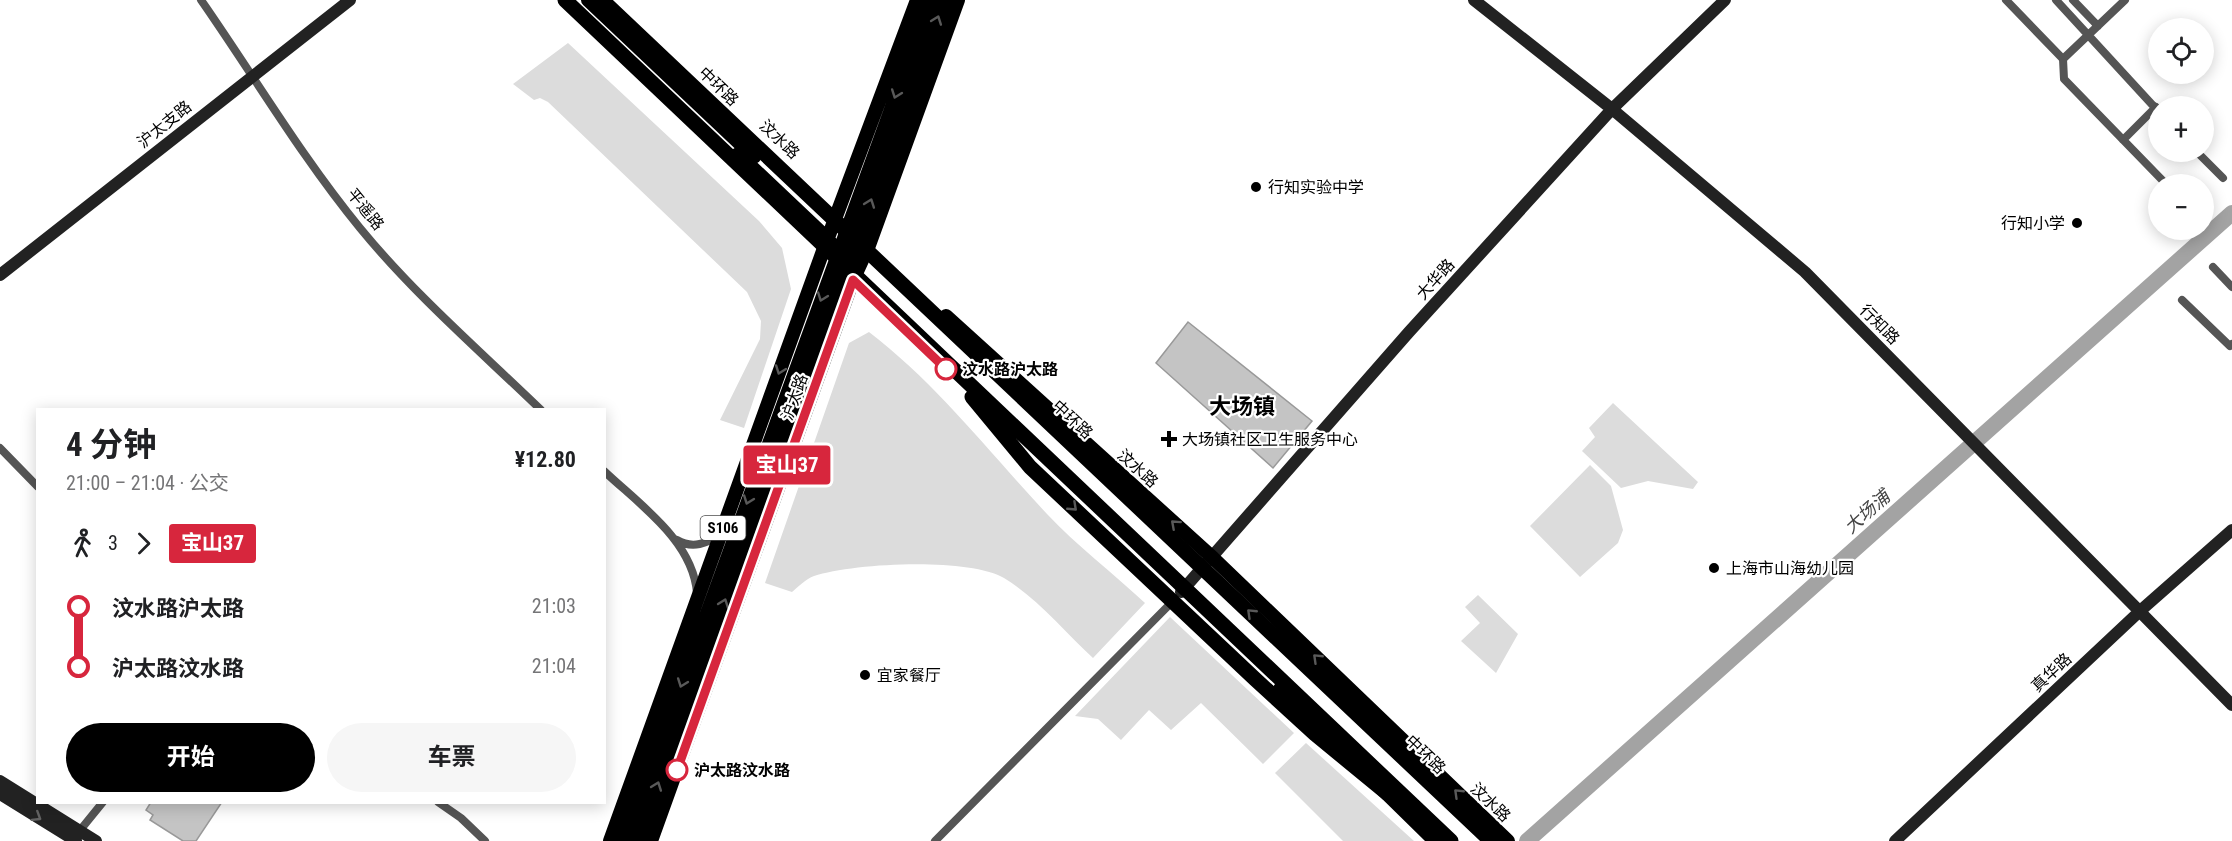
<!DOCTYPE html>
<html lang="zh">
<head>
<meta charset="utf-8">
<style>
  body { margin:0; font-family:"Roboto Condensed","Noto Sans SC",sans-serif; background:#f6f6f6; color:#202124; height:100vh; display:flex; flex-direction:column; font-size:22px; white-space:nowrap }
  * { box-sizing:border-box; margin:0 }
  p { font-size:20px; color:#757577 }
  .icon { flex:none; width:33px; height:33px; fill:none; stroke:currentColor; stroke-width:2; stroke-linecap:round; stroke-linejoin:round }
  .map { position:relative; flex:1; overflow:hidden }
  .drawer { position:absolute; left:36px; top:408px; width:570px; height:396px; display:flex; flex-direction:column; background:#fff; border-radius:0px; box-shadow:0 3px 15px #0003 }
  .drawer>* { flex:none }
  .badge { padding:0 12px; border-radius:4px; font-size:21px; line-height:39px }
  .fabs { position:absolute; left:2148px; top:18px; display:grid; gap:12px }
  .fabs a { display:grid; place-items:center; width:66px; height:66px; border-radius:50%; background:#fff; box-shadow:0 3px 15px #0003; font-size:30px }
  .map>.badge { position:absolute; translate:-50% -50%; box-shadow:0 0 0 3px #fff }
  .legs { display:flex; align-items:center; gap:9px; height:66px; padding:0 30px; font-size:20px }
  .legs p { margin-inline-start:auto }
  .overview { display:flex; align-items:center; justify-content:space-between; height:102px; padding:0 30px }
  h1 { font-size:33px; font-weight:700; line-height:45px }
  .cta { display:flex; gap:12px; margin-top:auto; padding:12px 30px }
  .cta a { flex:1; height:69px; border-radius:36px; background:#000; color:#fff; font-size:24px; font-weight:700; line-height:69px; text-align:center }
  .cta a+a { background:#f6f6f6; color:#202124 }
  ul { padding:0 30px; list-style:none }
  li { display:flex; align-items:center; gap:21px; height:60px; font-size:22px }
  li i { display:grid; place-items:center; width:9px; height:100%; margin:0 8px; background:currentColor }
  li i::after { content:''; width:15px; height:15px; margin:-8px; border:4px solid; border-radius:50%; background:#fff }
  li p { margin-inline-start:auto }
  li:first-child i { background:linear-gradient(#0000 50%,currentColor 0) }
  li:last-child i { background:linear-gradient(currentColor 50%,#0000 0) }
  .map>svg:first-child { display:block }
  .green { fill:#dcdcdc }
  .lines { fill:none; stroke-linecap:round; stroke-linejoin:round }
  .river { stroke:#a3a3a3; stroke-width:16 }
  .building { fill:#c4c4c4; stroke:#999; stroke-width:1.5 }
  .street { stroke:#555; stroke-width:8 }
  .secondary { stroke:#222; stroke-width:12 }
  .primary { stroke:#000; stroke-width:14 }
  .highway { stroke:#000; stroke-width:15 }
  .oneway { stroke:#595959 }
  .oneway2 { stroke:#646464 }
  .line-1-casing { stroke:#fff; stroke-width:14 }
  .line-1 { stroke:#d7263d; stroke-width:9 }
  .poi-dot { fill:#000; stroke:#fff; stroke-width:2 }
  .stop-1-dot { fill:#fff; stroke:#d7263d; stroke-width:3 }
  .labels { text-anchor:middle; stroke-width:4.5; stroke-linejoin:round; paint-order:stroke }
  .shield { fill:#fff; stroke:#4c4c4c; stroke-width:1.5 }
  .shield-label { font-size:15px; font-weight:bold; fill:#000 }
  .street-label { font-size:16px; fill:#000; stroke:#fff }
  .poi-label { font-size:16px; fill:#000; stroke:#fff; text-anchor:start }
  .stop-label { font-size:16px; font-weight:bold; fill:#000; stroke:#fff; text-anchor:start }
  .water-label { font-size:18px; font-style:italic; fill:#444; stroke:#fff }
  .district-label { font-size:22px; font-weight:bold; fill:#000; stroke:#fff }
</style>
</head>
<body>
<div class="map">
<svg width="2232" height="841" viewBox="0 0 2232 841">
  <rect width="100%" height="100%" fill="#fff"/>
  <path class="green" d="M568,43l191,178 23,27 9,41 -47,139 -24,-8 40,-81 1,-18 -14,-29 -199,-190 -8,-4 -6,2 -21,-16z
    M869,332c68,52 120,120 178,182 30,32 66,59 98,89l-52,55c-27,-25 -57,-61 -89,-80 -36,-21 -151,-15 -190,-2 -8,3 -16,11 -22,16l-27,-9 84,-240z
    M1613,403l85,79 -5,7 -45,-8 -27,7 -39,-37 13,-14 -6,-9z
    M1590,465l21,21 12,44 -5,13 -38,34 -50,-51z
    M1478,595l40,39 -22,39 -35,-32 19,-18 -15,-16z
    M1170,617l124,116 -31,31 -62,-61 -30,27 -22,-20 -28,30 -23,-21 -23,-3z
    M1306,743l108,98h-71l-68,-68z"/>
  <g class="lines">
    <path class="river" d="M1527,841l705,-628"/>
  </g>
  <path class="building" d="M1188,322l124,99 -39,47 -117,-105z
    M151,802h71l-26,39h-13l-33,-21 3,-5 -7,-5z"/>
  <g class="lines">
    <path class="street" d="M201,0c53,76 100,156 159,228 54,66 120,123 181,182
      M2006,0l57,59 1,20 102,105
      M2056,0l102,111
      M2073,0l25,26
      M2063,59l62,-59
      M2123,140l33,-33
      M2197,152l26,26
      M2213,267l19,20
      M2182,300l48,46 2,-2
      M0,448l38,39
      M604,471c36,34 89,70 93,122
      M677,540c15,9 31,4 43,-7
      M438,802l23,16 24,23
      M77,834l26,-32
      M935,841l240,-242"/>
    <path class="secondary" d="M1474,0l138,109 193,163 427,433
      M0,275l350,-275
      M1181,592l228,-260 203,-223 113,-109
      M0,781l96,60
      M0,794l76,47
      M1895,841l245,-230 92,-81"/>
    <path class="primary" d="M588,0l166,157
      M738,154l90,85 4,6
      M946,316l267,242 295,283
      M1280,689l55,54
      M1381,788l54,53
      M610,841l213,-590 94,-251
      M624,841l307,-841
      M637,841l307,-841
      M651,841l202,-561 16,-35 89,-245"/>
    <path class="highway" d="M565,0l886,841
      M602,0l889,841
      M972,397l58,70 225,212 60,55 73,60"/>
  </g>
  <defs><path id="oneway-chevron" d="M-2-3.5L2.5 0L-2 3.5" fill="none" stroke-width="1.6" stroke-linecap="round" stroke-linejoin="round" transform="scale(1.5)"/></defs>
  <g class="oneway">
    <use href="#oneway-chevron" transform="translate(937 20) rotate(-70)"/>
    <use href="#oneway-chevron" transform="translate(896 94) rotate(110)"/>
    <use href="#oneway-chevron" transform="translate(870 203) rotate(-70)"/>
    <use href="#oneway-chevron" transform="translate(822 297) rotate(110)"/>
    <use href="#oneway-chevron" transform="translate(780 370) rotate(110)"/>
    <use href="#oneway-chevron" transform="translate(748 500) rotate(110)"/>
    <use href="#oneway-chevron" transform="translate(1073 507) rotate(43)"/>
    <use href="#oneway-chevron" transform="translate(1175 524) rotate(-138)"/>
    <use href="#oneway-chevron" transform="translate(724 603) rotate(-70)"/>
    <use href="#oneway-chevron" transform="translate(1251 613) rotate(-136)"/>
    <use href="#oneway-chevron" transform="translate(1317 658) rotate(-136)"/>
    <use href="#oneway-chevron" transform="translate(682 683) rotate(110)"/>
    <use href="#oneway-chevron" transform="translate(657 786) rotate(-70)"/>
    <use href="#oneway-chevron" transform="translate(1458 793) rotate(-136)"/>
  </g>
  <use class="oneway2" href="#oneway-chevron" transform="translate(37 817) rotate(32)"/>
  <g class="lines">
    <g class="line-1-casing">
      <path id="line-1" d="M677,770l176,-490 93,89"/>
    </g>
    <use href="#line-1" class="line-1"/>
  </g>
  <g class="poi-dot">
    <circle cx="1256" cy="187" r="6"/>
    <circle cx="2077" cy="223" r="6"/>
    <path d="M1166 430h6v6h6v6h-6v6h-6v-6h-6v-6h6z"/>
    <circle cx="1714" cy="568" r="6"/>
    <circle cx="865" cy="675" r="6"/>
  </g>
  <g class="stop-1-dot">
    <circle cx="946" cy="369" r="10"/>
    <circle cx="677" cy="770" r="10"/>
  </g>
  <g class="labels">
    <rect class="shield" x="700.5" y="516" width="45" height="24" rx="4.5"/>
    <g class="shield-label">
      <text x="723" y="533">S106</text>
    </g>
    <g class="street-label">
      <text transform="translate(719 86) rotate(44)" y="6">中环路</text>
      <text transform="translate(164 124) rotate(-39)" y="6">沪太支路</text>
      <text transform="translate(780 139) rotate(44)" y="6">汶水路</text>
      <text transform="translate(366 209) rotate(51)" y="6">平遥路</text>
      <text transform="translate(1435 279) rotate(-48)" y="6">大华路</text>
      <text transform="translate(1880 324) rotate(45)" y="6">行知路</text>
      <text transform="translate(794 397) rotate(-70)" y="6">沪太路</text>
      <text transform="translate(1073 419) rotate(43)" y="6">中环路</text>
      <text transform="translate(1138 468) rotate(42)" y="6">汶水路</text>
      <text transform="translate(2051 672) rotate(-43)" y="6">真华路</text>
      <text transform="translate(1426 754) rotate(44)" y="6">中环路</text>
      <text transform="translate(1491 802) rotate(44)" y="6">汶水路</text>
    </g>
    <g class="poi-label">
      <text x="1268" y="193">行知实验中学</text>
      <text x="2065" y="229" text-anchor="end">行知小学</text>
      <text x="1182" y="445">大场镇社区卫生服务中心</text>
      <text x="1726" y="574">上海市山海幼儿园</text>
      <text x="877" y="681">宜家餐厅</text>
    </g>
    <g class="stop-label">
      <text x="962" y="375">汶水路沪太路</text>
      <text x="694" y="776">沪太路汶水路</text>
    </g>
    <g class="water-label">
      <text transform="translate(1867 512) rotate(-42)" y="6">大场浦</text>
    </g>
    <g class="district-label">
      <text x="1242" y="414">大场镇</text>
    </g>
  </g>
</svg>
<div class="fabs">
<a><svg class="icon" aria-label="locate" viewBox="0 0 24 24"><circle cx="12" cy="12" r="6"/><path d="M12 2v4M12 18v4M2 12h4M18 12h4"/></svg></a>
<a>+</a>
<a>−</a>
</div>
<b class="badge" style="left:787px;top:465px;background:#d7263d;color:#fff">宝山37</b>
<section class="drawer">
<div class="overview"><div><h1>4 分钟</h1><p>21:00 – 21:04 · 公交</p></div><b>¥12.80</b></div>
<div class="legs"><svg class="icon" aria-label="walk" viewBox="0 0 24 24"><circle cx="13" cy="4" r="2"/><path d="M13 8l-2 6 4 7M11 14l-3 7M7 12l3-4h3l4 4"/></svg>3<svg class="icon" aria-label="forward" viewBox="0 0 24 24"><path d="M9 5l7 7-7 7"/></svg><b class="badge" style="background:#d7263d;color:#fff">宝山37</b></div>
<ul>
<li><i style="color:#d7263d"></i><b>汶水路沪太路</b><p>21:03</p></li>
<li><i style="color:#d7263d"></i><b>沪太路汶水路</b><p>21:04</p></li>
</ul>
<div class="cta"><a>开始</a><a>车票</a></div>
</section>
</div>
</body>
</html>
